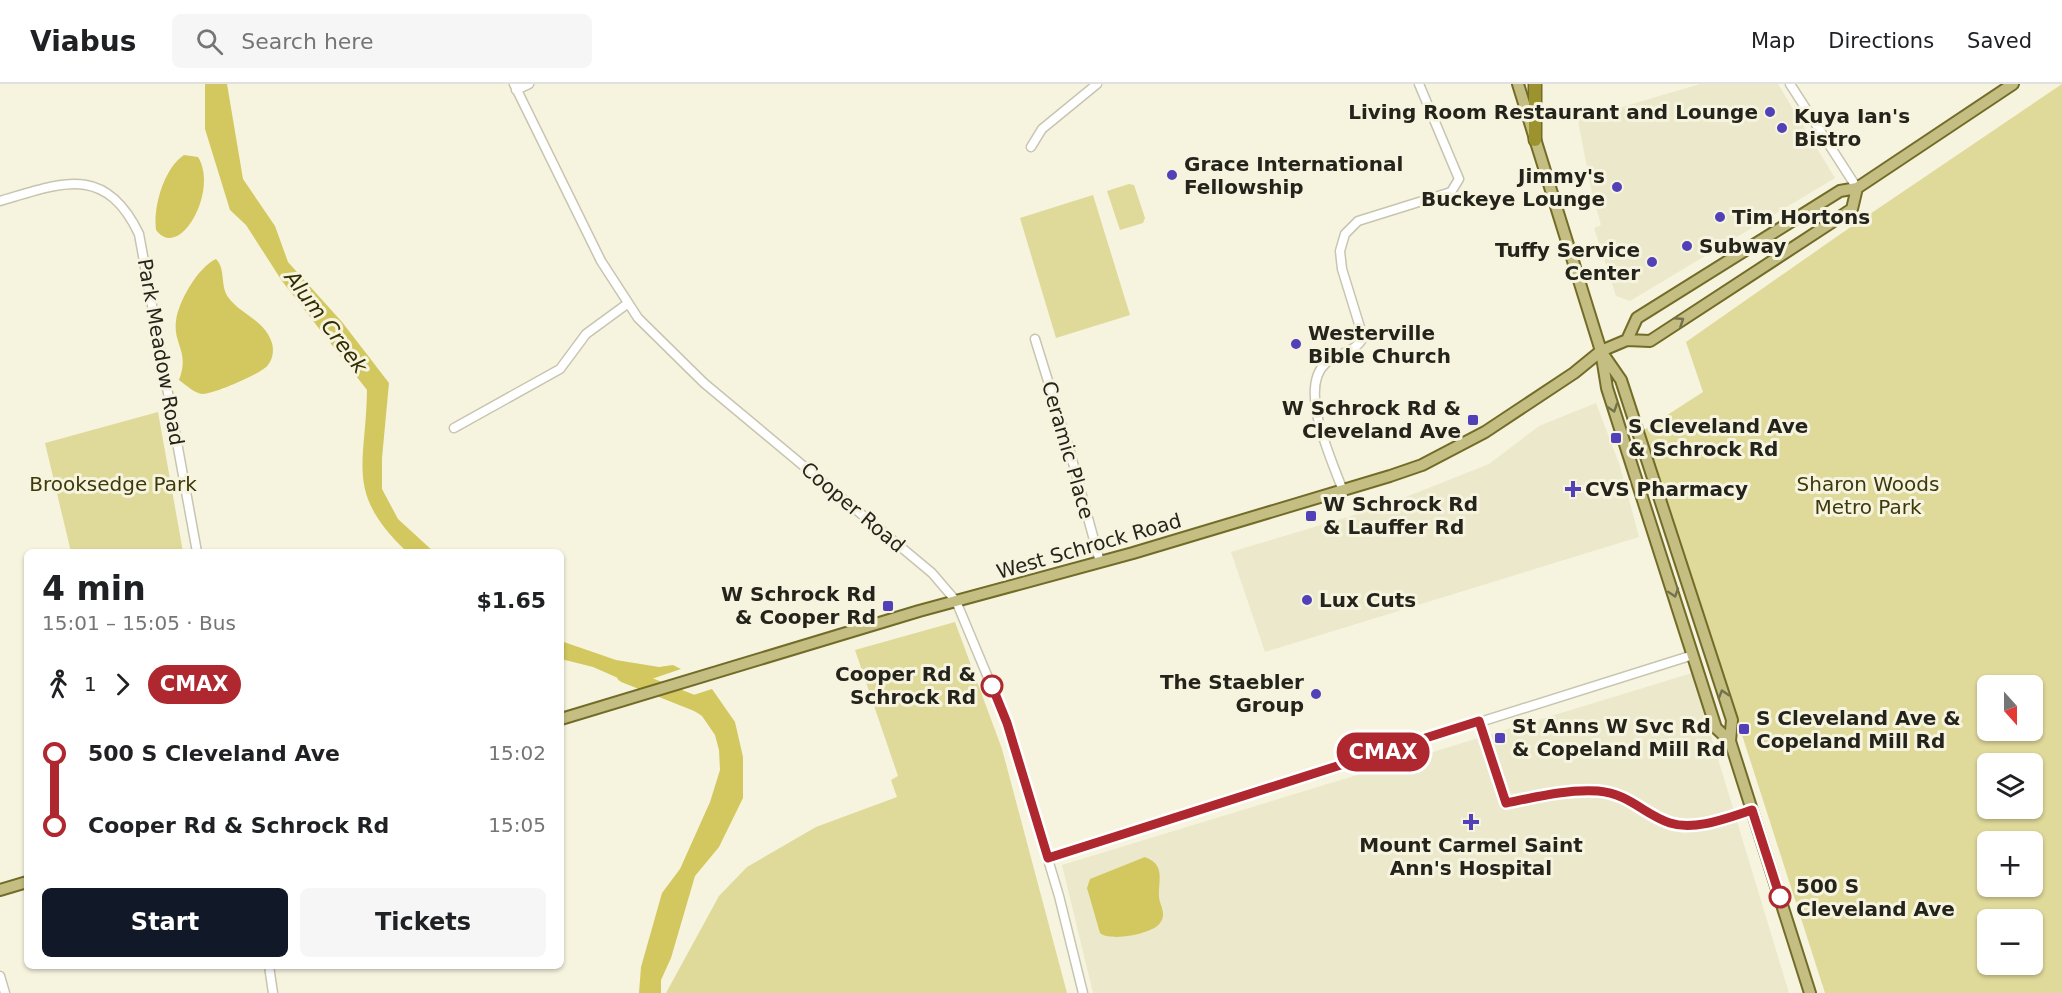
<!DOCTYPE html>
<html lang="en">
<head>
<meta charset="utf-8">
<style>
  body { margin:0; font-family:"DejaVu Sans",sans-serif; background:#f6f6f6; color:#202124; height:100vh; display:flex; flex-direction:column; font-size:22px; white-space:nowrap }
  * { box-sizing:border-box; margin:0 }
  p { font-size:20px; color:#757577 }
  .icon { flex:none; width:33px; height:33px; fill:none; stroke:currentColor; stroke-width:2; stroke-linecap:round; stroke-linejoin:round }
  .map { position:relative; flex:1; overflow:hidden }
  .side { position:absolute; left:24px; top:465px; width:540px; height:420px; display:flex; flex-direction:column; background:#fff; border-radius:9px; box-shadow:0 2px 4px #0004 }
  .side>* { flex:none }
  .badge { padding:0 12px; border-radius:20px; font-size:21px; line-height:39px }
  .needle { width:39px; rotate:159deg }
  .tools { position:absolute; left:1977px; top:591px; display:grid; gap:12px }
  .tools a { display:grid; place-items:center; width:66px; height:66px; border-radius:9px; background:#fff; box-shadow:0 2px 4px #0004; font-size:30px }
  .map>.badge { position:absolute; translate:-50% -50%; box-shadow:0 0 0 3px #fff }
  .legs { display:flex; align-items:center; gap:9px; height:66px; padding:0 18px; font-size:20px }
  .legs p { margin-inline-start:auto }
  .overview { display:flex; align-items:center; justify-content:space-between; height:102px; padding:0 18px }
  h1 { font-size:33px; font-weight:600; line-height:45px }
  .cta { display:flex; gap:12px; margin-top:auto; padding:12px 18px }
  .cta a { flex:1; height:69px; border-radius:9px; background:#111827; color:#fff; font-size:24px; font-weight:600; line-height:69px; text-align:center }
  .cta a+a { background:#f6f6f6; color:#202124 }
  ul { padding:0 18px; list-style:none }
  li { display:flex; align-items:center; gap:21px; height:72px; font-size:22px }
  li i { display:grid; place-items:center; width:9px; height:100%; margin:0 8px; background:currentColor }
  li i::after { content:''; width:15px; height:15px; margin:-8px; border:4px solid; border-radius:50%; background:#fff }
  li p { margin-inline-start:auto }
  li:first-child i { background:linear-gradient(#0000 50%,currentColor 0) }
  li:last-child i { background:linear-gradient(currentColor 50%,#0000 0) }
  header { display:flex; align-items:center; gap:36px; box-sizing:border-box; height:84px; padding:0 30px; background:#fff; border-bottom:2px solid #e0e0e0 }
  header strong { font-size:28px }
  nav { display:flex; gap:33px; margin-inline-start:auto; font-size:21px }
  .search { width:420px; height:54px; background:#f6f6f6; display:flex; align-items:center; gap:15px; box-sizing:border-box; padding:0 21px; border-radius:9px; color:#757577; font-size:22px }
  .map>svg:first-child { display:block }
  .built { fill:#ebe8cb }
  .green { fill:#dfd99a; fill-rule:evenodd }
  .water { fill:#d3c85f }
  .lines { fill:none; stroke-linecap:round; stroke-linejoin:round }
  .river { stroke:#d3c85f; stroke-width:15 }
  .minor-casing { stroke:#c7c5b0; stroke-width:11 }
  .major-casing { stroke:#736c28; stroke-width:14 }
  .highway-casing { stroke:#736c28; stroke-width:15 }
  .minor { stroke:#fff; stroke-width:8 }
  .major { stroke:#c4be82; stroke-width:10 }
  .highway { stroke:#9d932e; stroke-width:12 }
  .oneway { stroke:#74714f }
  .line-1-casing { stroke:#fff; stroke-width:14 }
  .line-1 { stroke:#af272f; stroke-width:9 }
  .poi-dot { fill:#5140b7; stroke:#f6f4de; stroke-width:2 }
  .stop-1-dot { fill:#fff; stroke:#af272f; stroke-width:3 }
  .labels { text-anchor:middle; stroke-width:6; stroke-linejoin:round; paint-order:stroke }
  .poi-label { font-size:20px; font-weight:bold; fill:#25241c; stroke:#f6f4de; text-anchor:start }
  .street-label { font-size:20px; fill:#25241c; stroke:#f6f4de }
  .park-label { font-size:20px; fill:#3d390b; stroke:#f6f4de }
  .stop-label { font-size:20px; font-weight:bold; fill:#25241c; stroke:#f6f4de; text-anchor:end }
  .water-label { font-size:21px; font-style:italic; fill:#322d00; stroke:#f6f4de }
</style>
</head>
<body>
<header>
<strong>Viabus</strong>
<div class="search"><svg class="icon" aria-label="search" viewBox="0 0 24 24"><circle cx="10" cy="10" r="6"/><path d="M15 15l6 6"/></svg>Search here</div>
<nav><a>Map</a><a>Directions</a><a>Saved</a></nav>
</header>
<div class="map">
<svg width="2062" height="909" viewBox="0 0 2062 909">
  <rect width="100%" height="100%" fill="#f6f4de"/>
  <path class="built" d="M1700,0h78l57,94 -205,123 -14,-5 -22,-68 7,-3 -10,-36 -13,-69z
    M1596,319l24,63 19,71 -374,115 -34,-100 147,-44 111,-44 50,-38z
    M1692,589l97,320h-696l-31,-128z"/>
  <path class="green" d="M2062,0v909h-237l-181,-563 59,-38 -17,-50 156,-109zM1988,602h44v44h-44zM1988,680h44v44h-44zM1988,758h44v44h-44zM1988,836h44v44h-44z
    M1129,100l5,1 11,33 -2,5 -23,7 -13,-39z
    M1093,111l37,120 -74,23 -36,-120z
    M158,328l25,140h-112l-26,-109z
    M955,538l47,127 65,244h-401l53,-97 28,-29 69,-40 81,-30 -6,-17 7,-4 -43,-126z"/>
  <path class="water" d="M205,0h22l16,95 32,47 13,36 54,60 47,61 -7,75v31l16,30 36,33h-27c-63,-60 -41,-86 -40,-162l-85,-109 -36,-56 -16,-15 -25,-81z
    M184,71l14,2c21,33 -18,105 -42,73 -3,-23 8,-62 28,-75z
    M216,175c10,10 4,27 12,38 13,18 37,23 44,46 2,7 1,16 -4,22 -5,8 -56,30 -66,29 -8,-1 -16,-9 -23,-14 11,-29 -6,-35 -3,-59 2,-19 22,-54 40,-62z
    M561,557l55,19 43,7 14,-2 8,4 -47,16 -41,-18 -32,-8z
    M712,605l23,33 8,35v41l-24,49 -24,29 -24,82 -10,22v13h-22l2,-26 21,-74 18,-24 30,-67 10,-32 -1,-20 -4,-15 -13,-19 -24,-16z
    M1145,773c21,8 13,23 14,40 1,9 8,17 1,26 -7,11 -50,19 -60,10l-13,-45 3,-9z"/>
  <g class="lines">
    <path class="river" d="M624,591l78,31"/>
    <g class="minor-casing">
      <path id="minor" d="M514,0l87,177 37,57 66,65 228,190 24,28 51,122 52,173 24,97
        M1790,0l67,104
        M516,6l13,-6
        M1031,63l11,-18 55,-45
        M0,117c61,-18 105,-38 139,33l58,318
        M1035,255l35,113 30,110
        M454,344l106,-59 26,-35 41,-30
        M1343,407c-11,-31 -46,-103 -17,-128 12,-10 31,-11 37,-26l-21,-68 -2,-18 5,-17 13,-13 93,-29 8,-13 -40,-95
        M1048,774l645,-203
        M269,882l4,27
        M0,892l5,17"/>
    </g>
    <g class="major-casing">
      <path id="major" d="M1518,0l83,267 6,37 109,340 14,13
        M1627,256l10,-22 203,-127 17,-3 156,-104
        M1603,270l18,26 111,340 -2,21 80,252
        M561,635l358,-108 214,-58 257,-77 32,-11 63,-33 89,-59 27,-22 26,-11 23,1 202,-132 5,-21
        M0,806l27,-8"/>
    </g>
    <g class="highway-casing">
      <path id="highway" d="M1535,56v-56"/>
    </g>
    <use href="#minor" class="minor"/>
    <use href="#major" class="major"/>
    <use href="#highway" class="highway"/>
  </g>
  <defs><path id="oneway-chevron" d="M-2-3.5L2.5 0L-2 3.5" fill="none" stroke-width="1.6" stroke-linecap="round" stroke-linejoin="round" transform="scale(1.5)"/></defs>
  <g class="oneway">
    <use href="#oneway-chevron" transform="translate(1680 237) rotate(-33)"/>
    <use href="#oneway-chevron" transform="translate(1613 324) rotate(72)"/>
    <use href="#oneway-chevron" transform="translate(1674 509) rotate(72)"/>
    <use href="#oneway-chevron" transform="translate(1723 610) rotate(-107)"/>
  </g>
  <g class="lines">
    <g class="line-1-casing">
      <path id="line-1" d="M992,602l15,37 41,135 431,-137 27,82c30,-6 61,-14 92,-12 32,3 45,23 72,32 25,8 57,-5 82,-13l28,87"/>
    </g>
    <use href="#line-1" class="line-1"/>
  </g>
  <g class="poi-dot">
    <circle cx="1770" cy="28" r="6"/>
    <circle cx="1782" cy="44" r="6"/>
    <circle cx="1172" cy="91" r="6"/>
    <circle cx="1617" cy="103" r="6"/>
    <circle cx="1720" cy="133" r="6"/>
    <circle cx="1687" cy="162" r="6"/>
    <circle cx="1652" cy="178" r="6"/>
    <circle cx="1296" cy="260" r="6"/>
    <rect x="1467" y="330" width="12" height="12" rx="3"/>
    <rect x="1610" y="348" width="12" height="12" rx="3"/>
    <path d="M1570 396h6v6h6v6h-6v6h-6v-6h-6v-6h6z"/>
    <rect x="1305" y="426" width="12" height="12" rx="3"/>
    <circle cx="1307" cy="516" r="6"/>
    <rect x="882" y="516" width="12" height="12" rx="3"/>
    <circle cx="1316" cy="610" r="6"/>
    <rect x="1738" y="639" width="12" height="12" rx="3"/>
    <rect x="1494" y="648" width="12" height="12" rx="3"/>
    <path d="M1468 729h6v6h6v6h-6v6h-6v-6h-6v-6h6z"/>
  </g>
  <g class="stop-1-dot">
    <circle cx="992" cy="602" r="10"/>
    <circle cx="1780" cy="813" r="10"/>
  </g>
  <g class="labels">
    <g class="poi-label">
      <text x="1758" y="35" text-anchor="end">Living Room Restaurant and Lounge</text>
      <text x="1794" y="39">Kuya Ian's<tspan x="1794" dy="23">Bistro</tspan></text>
      <text x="1184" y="87">Grace International<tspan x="1184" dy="23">Fellowship</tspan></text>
      <text x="1605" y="99" text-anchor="end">Jimmy's<tspan x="1605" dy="23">Buckeye Lounge</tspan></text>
      <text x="1732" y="140">Tim Hortons</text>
      <text x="1699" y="169">Subway</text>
      <text x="1640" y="173" text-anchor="end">Tuffy Service<tspan x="1640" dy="23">Center</tspan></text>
      <text x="1308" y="256">Westerville<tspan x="1308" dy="23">Bible Church</tspan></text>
      <text x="1461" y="331" text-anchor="end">W Schrock Rd &amp;<tspan x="1461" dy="23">Cleveland Ave</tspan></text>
      <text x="1628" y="349">S Cleveland Ave<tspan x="1628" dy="23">&amp; Schrock Rd</tspan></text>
      <text x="1585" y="412">CVS Pharmacy</text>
      <text x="1323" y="427">W Schrock Rd<tspan x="1323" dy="23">&amp; Lauffer Rd</tspan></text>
      <text x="876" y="517" text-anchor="end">W Schrock Rd<tspan x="876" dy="23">&amp; Cooper Rd</tspan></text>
      <text x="1319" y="523">Lux Cuts</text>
      <text x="1304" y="605" text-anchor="end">The Staebler<tspan x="1304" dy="23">Group</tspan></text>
      <text x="1756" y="641">S Cleveland Ave &amp;<tspan x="1756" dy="23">Copeland Mill Rd</tspan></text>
      <text x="1512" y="649">St Anns W Svc Rd<tspan x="1512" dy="23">&amp; Copeland Mill Rd</tspan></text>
      <text x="1471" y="768" text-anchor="middle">Mount Carmel Saint<tspan x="1471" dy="23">Ann's Hospital</tspan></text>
    </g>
    <g class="street-label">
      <text transform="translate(161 268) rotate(80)" y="7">Park Meadow Road</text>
      <text transform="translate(1068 366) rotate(74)" y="7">Ceramic Place</text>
      <text transform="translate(853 423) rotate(40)" y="7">Cooper Road</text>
      <text transform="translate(1089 462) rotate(-16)" y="7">West Schrock Road</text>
    </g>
    <g class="park-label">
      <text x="113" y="407">Brooksedge Park</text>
      <text x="1868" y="407">Sharon Woods<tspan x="1868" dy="23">Metro Park</tspan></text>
    </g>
    <g class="stop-label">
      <text x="976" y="597">Cooper Rd &amp;<tspan x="976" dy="23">Schrock Rd</tspan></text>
      <text x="1796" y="809" text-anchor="start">500 S<tspan x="1796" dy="23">Cleveland Ave</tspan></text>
    </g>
    <g class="water-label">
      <text transform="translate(326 238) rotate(53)" y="7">Alum Creek</text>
    </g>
  </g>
</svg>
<div class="tools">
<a><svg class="needle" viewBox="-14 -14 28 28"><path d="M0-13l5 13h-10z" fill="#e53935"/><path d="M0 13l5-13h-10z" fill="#757577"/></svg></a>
<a><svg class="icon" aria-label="layers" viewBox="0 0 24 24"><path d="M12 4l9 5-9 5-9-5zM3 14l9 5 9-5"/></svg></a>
<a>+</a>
<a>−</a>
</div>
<b class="badge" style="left:1383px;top:668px;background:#af272f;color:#fff">CMAX</b>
<section class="side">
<div class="overview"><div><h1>4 min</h1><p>15:01 – 15:05 · Bus</p></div><b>$1.65</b></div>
<div class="legs"><svg class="icon" aria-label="walk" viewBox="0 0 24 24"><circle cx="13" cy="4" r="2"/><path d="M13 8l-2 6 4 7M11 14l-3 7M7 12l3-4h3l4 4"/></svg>1<svg class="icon" aria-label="forward" viewBox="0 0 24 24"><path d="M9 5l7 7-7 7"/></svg><b class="badge" style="background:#af272f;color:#fff">CMAX</b></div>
<ul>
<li><i style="color:#af272f"></i><b>500 S Cleveland Ave</b><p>15:02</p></li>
<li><i style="color:#af272f"></i><b>Cooper Rd &amp; Schrock Rd</b><p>15:05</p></li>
</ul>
<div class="cta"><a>Start</a><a>Tickets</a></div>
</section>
</div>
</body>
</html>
